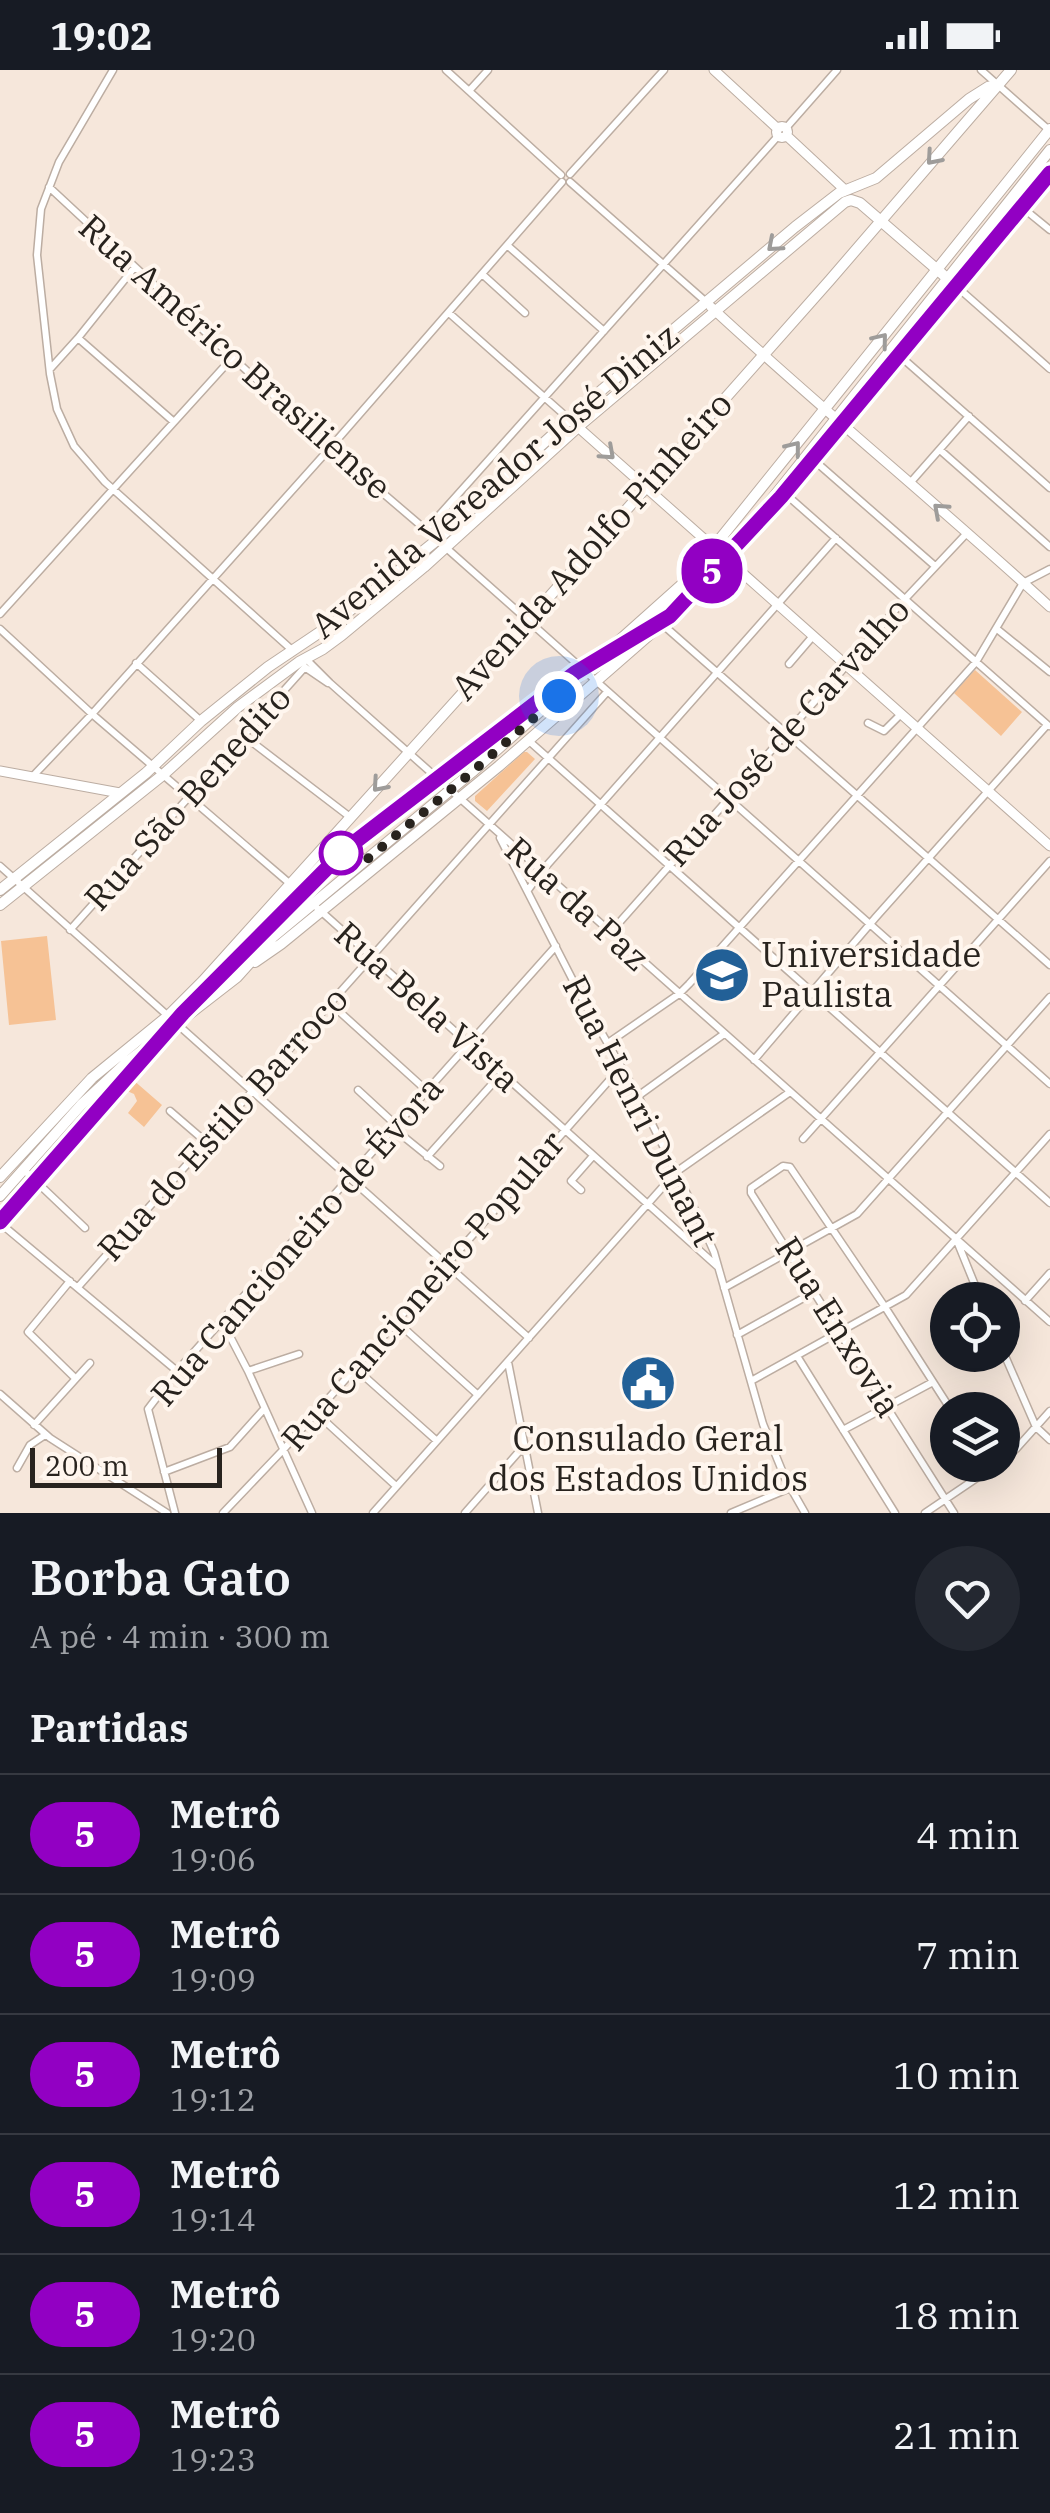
<!DOCTYPE html>
<html lang="pt">
<head>
<meta charset="utf-8">
<style>
  body { margin:0; font-family:"IBM Plex Serif",serif; background:#242831; color:#f1f3f6; height:100vh; display:flex; flex-direction:column; font-size:38px; white-space:nowrap }
  * { box-sizing:border-box; margin:0 }
  p { font-size:32px; color:#9ea1a6 }
  .icon { flex:none; width:55px; height:55px; fill:none; stroke:currentColor; stroke-width:2; stroke-linecap:round; stroke-linejoin:round }
  .map { position:relative; height:1443px; overflow:hidden }
  .drawer { display:flex; flex-direction:column; background:#171b24; flex:1 }
  .drawer>* { flex:none }
  .badge { padding:0 20px; border-radius:32px; font-size:35px; line-height:65px }
  .controls { position:absolute; left:930px; top:1212px; display:grid; gap:20px }
  .controls a { display:grid; place-items:center; width:90px; height:90px; border-radius:50%; background:#171b24; box-shadow:0 10px 40px #0002; font-size:50px }
  .scale { position:absolute; left:30px; bottom:25px; width:192px; box-sizing:border-box; padding-left:10px; border:5px solid #28231e; border-top:0; font-size:28px; line-height:35px; white-space:nowrap; color:#28231e; -webkit-text-stroke:8px #fff6ee; paint-order:stroke }
  .you { position:absolute; width:50px; height:50px; margin:-25px; border:8px solid #fff; border-radius:50%; background:#1a73e8; box-shadow:0 0 0 15px #1a73e833 }
  .map>.badge { position:absolute; translate:-50% -50%; box-shadow:0 0 0 5px #fff }
  h2 { padding:0 30px; font-size:38px; line-height:90px }
  .round { display:grid; place-items:center; flex:none; width:105px; height:105px; border-radius:52px; background:#242831 }
  .summary { display:flex; align-items:center; justify-content:space-between; height:170px; padding:0 30px }
  h1 { font-size:48px; font-weight:600; line-height:75px }
  ul { padding:0; list-style:none }
  li { display:flex; align-items:center; gap:30px; height:120px; padding:0 30px; border-top:2px solid #363941 }
  li div { flex:1 }
  li b { display:block; font-size:38px }
  li em { font-style:normal }
  li .badge { min-width:110px; font-weight:700; text-align:center }
  .status { display:flex; justify-content:space-between; align-items:center; height:70px; padding:0 50px; background:#171b24; direction:ltr }
  .status svg { height:28px; fill:currentColor }
  .map>svg:first-child { display:block }
  .green { fill:#f6c295 }
  .lines { fill:none; stroke-linecap:round; stroke-linejoin:round }
  .street-casing { stroke:#bcada2; stroke-width:9 }
  .secondary-casing { stroke:#bcada2; stroke-width:11 }
  .primary-casing { stroke:#bcada2; stroke-width:12 }
  .street { stroke:#fff; stroke-width:6 }
  .secondary { stroke:#fff; stroke-width:9 }
  .primary { stroke:#fff; stroke-width:10 }
  .oneway { stroke:#9e9c9a }
  .line-casing { stroke:#fff; stroke-width:22 }
  .line { stroke:#9200c3; stroke-width:15 }
  .walk { stroke:#28231e; stroke-width:10; stroke-dasharray:0 18 }
  .stop-dot { fill:#fff; stroke:#9200c3; stroke-width:5 }
  .labels { text-anchor:middle; stroke-width:8; stroke-linejoin:round; paint-order:stroke }
  .street-label { font-size:35px; fill:#28231e; stroke:#fff6ee }
  .poi-label { font-size:35px; fill:#28231e; stroke:#fff6ee; text-anchor:start }
</style>
</head>
<body>
<div class="status"><b>19:02</b><svg viewBox="0 0 49 12"><path d="M0 12V9h3v3zM5 12V6h3v6zM10 12V3h3v9zM15 12V0h3v12zM26 1h20v11H26zM47 4h2v5h-2z"/></svg></div>
<div class="map">
<svg width="1050" height="1443" viewBox="0 0 1050 1443">
  <rect width="100%" height="100%" fill="#f6e7db"/>
  <path class="green" d="M975,600l47,42 -21,24 -47,-43z
    M524,682h3l8,7 -48,52 -12,-10v-5z
    M47,866l9,84 -47,5 -8,-84z
    M124,1002l38,33 -18,22 -16,-14 9,-12 -3,-7 -7,-3 -12,-12z"/>
  <g class="lines">
    <g class="street-casing">
      <path id="street" d="M113,0l-54,92 -18,47 -4,46 13,119 7,35 17,37 31,36 187,168
        M446,0l115,105
        M981,0l68,60
        M469,21l19,-21
        M786,58l51,-58
        M570,104l94,-104
        M570,112l135,119
        M49,117l281,261 96,82 624,554
        M1012,129l38,31
        M507,175l97,86
        M482,204l43,39
        M948,209l102,90
        M449,243l120,106
        M78,268l96,84
        M892,279l158,139
        M50,299l28,-31 56,-70
        M940,380l110,97
        M808,385l127,111
        M910,413l59,-67
        M781,420l268,236
        M426,460l352,-394
        M0,544l232,-256
        M662,554l388,341
        M0,559l92,85 203,174 423,379
        M997,559l53,43
        M306,589l24,24 720,639
        M136,593l65,58
        M789,594l24,-28
        M306,598l22,15
        M868,653l16,8 17,-17
        M244,666l106,81
        M529,671l521,462
        M33,706l59,-62 238,-266 232,-266
        M338,761l26,29
        M500,768l85,166 53,92 61,122 15,34 49,172 22,54 20,35
        M0,796l529,472
        M528,820l13,-18 295,-334
        M70,860l235,-263
        M610,863l295,-334 62,-66
        M331,934l95,86
        M608,973l71,-49 10,-10 287,-322 47,-79 27,-14
        M754,990l122,-143 171,-192
        M358,1020l38,35
        M638,1026l86,-62
        M170,1041l36,31
        M393,1058l47,38
        M803,1069l247,-278
        M427,1087l74,-83
        M24,1100l61,58
        M581,1120l-10,-9 22,-25
        M0,1153l177,148
        M957,1171l24,59
        M70,1211l-42,51 47,46
        M78,1217l529,-595
        M724,1218l133,-74 193,-217
        M1025,1231l25,-28
        M222,1251l26,50 64,142
        M396,1251l82,74
        M737,1265l79,-44
        M1002,1279l34,78 14,13
        M797,1286l98,157
        M508,1292l30,151
        M355,1298l82,73
        M248,1301l51,-17
        M751,1311l155,-86 144,-161
        M0,1324l50,44 117,75
        M951,1340l-66,-103 -95,-140 -7,-1 -32,22v5l203,320
        M315,1342l81,74
        M34,1355l56,-62
        M843,1360l90,-48
        M1002,1390l14,-11 34,-38
        M17,1398l13,-23 15,-10
        M164,1402l66,-25 34,-38
        M175,1443l-27,-104 29,-38 379,-425
        M223,1443l60,-63 338,-383
        M373,1443l303,-341 114,-80
        M465,1443l58,-66
        M731,1443l59,-25
        M925,1443l71,-48"/>
    </g>
    <g class="secondary-casing">
      <path id="secondary" d="M714,0l64,59
        M776.5 62a5.5 5.5 0 1 1 11 0a5.5 5.5 0 1 1-11 0Z
        M787,66l58,54
        M711,237c111,103 228,198 339,300
        M570,350l480,426
        M0,701l120,22"/>
    </g>
    <g class="primary-casing">
      <path id="primary" d="M0,820l146,-117 55,-52 67,-54 70,-47 99,-80 166,-151 192,-162 44,-34 37,-15 93,-79 19,-12 9,-2
        M0,835l164,-131 74,-67 61,-45 24,-13 19,-14 82,-68 154,-140 267,-225 6,-2 9,3 88,76
        M255,892l26,-18 218,-178 157,-137 69,-71 325,-408
        M0,1107l92,-99 76,-62 35,-35 331,-367 296,-334 181,-210
        M0,1126l81,-91 45,-42 111,-86 36,-40 199,-165 215,-192 363,-451"/>
    </g>
    <use href="#street" class="street"/>
    <use href="#secondary" class="secondary"/>
    <use href="#primary" class="primary"/>
  </g>
  <defs><path id="oneway-chevron" d="M-2-3.5L2.5 0L-2 3.5" fill="none" stroke-width="1.6" stroke-linecap="round" stroke-linejoin="round" transform="scale(2.5)"/></defs>
  <g class="oneway">
    <use href="#oneway-chevron" transform="translate(933 88) rotate(131)"/>
    <use href="#oneway-chevron" transform="translate(774 175) rotate(139)"/>
    <use href="#oneway-chevron" transform="translate(881 270) rotate(-51)"/>
    <use href="#oneway-chevron" transform="translate(794 378) rotate(-52)"/>
    <use href="#oneway-chevron" transform="translate(608 383) rotate(42)"/>
    <use href="#oneway-chevron" transform="translate(940 440) rotate(-138)"/>
    <use href="#oneway-chevron" transform="translate(379 715) rotate(131)"/>
  </g>
  <g class="lines">
    <g class="line-casing">
      <path id="line" d="M0,1152l183,-209 164,-165 228,-175 95,-57 111,-119 269,-324"/>
    </g>
    <use href="#line" class="line"/>
    <path class="walk" d="M341,783l11,-6 13,14 107,-89 87,-76"/>
  </g>
  <defs>
    <g id="university-disc" transform="scale(2.875)"><circle r="9.5" fill="#226097" stroke="#fff6ee"/><path d="M0-5L7-2L0 1L-7-2ZM-4 1L0 2.5L4 1V4Q0 6-4 4Z" fill="#fff"/></g>
    <g id="civic-disc" transform="scale(2.875)"><circle r="9.5" fill="#226097" stroke="#fff6ee"/><path d="M-.6-6.5H3V-4.5H.6V-3L4-1V1h2V6H-6V1h2V-1L-.6-3ZM-1.2 2.5V6h2.4V2.5Z" fill="#fff"/></g>
  </defs>
  <g fill-rule="evenodd">
    <use href="#university-disc" x="722" y="905"/>
    <use href="#civic-disc" x="648" y="1313"/>
  </g>
  <circle class="stop-dot" cx="341" cy="783" r="20"/>
  <g class="labels">
    <g class="street-label">
      <text transform="translate(235 287) rotate(42)" y="12">Rua Américo Brasiliense</text>
      <text transform="translate(495 411) rotate(-40)" y="12">Avenida Vereador José Diniz</text>
      <text transform="translate(592 476) rotate(-48)" y="12">Avenida Adolfo Pinheiro</text>
      <text transform="translate(787 662) rotate(-48)" y="12">Rua José de Carvalho</text>
      <text transform="translate(188 728) rotate(-48)" y="12">Rua São Benedito</text>
      <text transform="translate(577 834) rotate(42)" y="12">Rua da Paz</text>
      <text transform="translate(427 937) rotate(42)" y="12">Rua Bela Vista</text>
      <text transform="translate(640 1041) rotate(63)" y="12">Rua Henri Dunant</text>
      <text transform="translate(223 1054) rotate(-48)" y="12">Rua do Estilo Barroco</text>
      <text transform="translate(297 1171) rotate(-49)" y="12">Rua Cancioneiro de Évora</text>
      <text transform="translate(423 1221) rotate(-49)" y="12">Rua Cancioneiro Popular</text>
      <text transform="translate(838 1257) rotate(58)" y="12">Rua Enxovia</text>
    </g>
    <g class="poi-label">
      <text x="761" y="897">Universidade<tspan x="761" dy="40">Paulista</tspan></text>
      <text x="648" y="1381" text-anchor="middle">Consulado Geral<tspan x="648" dy="40">dos Estados Unidos</tspan></text>
    </g>
  </g>
</svg>
<div class="controls">
<a><svg class="icon" aria-label="locate" viewBox="0 0 24 24"><circle cx="12" cy="12" r="6"/><path d="M12 2v4M12 18v4M2 12h4M18 12h4"/></svg></a>
<a><svg class="icon" aria-label="layers" viewBox="0 0 24 24"><path d="M12 4l9 5-9 5-9-5zM3 14l9 5 9-5"/></svg></a>
</div>
<div class="scale">200 m</div>
<div class="you" style="left:559px;top:626px"></div>
<b class="badge" style="left:712px;top:501px;background:#9200c3;color:#fff">5</b>
</div>
<section class="drawer">
<div class="summary"><div><h1>Borba Gato</h1><p>A pé · 4 min · 300 m</p></div><a class="round"><svg class="icon" aria-label="heart" viewBox="0 0 24 24"><path d="M12 20l-8-8c-3-5 5-10 8-4 3-6 11-1 8 4z"/></svg></a></div>
<h2>Partidas</h2>
<ul>
<li><span class="badge" style="background:#9200c3;color:#fff">5</span><div><b>Metrô</b><p>19:06</p></div><em>4 min</em></li>
<li><span class="badge" style="background:#9200c3;color:#fff">5</span><div><b>Metrô</b><p>19:09</p></div><em>7 min</em></li>
<li><span class="badge" style="background:#9200c3;color:#fff">5</span><div><b>Metrô</b><p>19:12</p></div><em>10 min</em></li>
<li><span class="badge" style="background:#9200c3;color:#fff">5</span><div><b>Metrô</b><p>19:14</p></div><em>12 min</em></li>
<li><span class="badge" style="background:#9200c3;color:#fff">5</span><div><b>Metrô</b><p>19:20</p></div><em>18 min</em></li>
<li><span class="badge" style="background:#9200c3;color:#fff">5</span><div><b>Metrô</b><p>19:23</p></div><em>21 min</em></li>
</ul>
</section>
</body>
</html>
